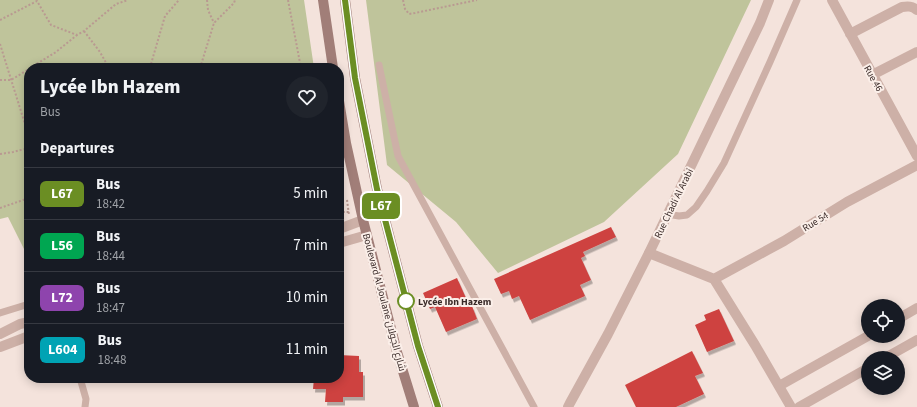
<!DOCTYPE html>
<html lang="en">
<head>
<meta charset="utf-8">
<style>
  body { margin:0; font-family:"Source Sans 3",Cairo,sans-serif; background:#20242c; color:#f1f3f6; height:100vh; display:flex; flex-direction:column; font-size:15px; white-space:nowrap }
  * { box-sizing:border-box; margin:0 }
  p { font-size:13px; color:#9ea1a6 }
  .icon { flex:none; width:22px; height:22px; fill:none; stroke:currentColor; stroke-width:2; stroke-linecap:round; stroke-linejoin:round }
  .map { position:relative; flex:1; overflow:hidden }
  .details { position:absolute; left:24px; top:63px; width:320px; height:320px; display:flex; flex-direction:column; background:#171b24; border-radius:16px; box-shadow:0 2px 10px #0003 }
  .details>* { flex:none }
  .badge { padding:0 8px; border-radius:6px; font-size:14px; line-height:26px }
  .tools { position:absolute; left:861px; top:299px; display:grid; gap:8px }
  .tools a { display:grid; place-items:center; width:44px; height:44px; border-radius:50%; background:#171b24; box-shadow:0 2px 10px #0003; font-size:20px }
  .map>.badge { position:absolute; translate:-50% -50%; box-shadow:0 0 0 2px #fff }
  h2 { padding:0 16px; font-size:15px; line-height:36px }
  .round { display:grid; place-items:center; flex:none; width:42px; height:42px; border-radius:21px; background:#20242c }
  .overview { display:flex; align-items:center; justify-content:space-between; height:68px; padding:0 16px }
  h1 { font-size:19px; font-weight:800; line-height:30px }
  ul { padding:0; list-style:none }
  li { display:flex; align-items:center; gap:12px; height:52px; padding:0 16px; border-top:1px solid #363941 }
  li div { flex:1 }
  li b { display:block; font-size:15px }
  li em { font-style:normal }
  li .badge { min-width:44px; font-weight:700; text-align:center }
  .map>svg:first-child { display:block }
  .green { fill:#bfc49b }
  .building { fill:#ce4340; filter:url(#shadow) }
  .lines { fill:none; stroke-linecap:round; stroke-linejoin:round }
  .path { stroke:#b99991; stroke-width:2; stroke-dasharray:2 2; stroke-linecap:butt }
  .service { stroke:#cdb0a7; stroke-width:7 }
  .minor { stroke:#cdb0a7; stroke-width:10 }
  .tertiary { stroke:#cdb0a7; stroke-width:10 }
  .secondary { stroke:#a17e78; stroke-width:10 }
  .line-casing { stroke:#fff; stroke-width:9 }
  .line { stroke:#6b8e23; stroke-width:6 }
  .stop-dot { fill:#fff; stroke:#6b8e23; stroke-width:2 }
  .labels { text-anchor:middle; stroke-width:4; stroke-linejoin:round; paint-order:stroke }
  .street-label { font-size:10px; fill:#392a28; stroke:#fbefe9 }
  .stop-label { font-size:10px; font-weight:bold; fill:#392a28; stroke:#fbefe9; text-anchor:start }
</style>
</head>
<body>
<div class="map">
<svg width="917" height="407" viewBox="0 0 917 407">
  <defs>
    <filter id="shadow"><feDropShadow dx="2" dy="3.5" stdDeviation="0" flood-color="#0004"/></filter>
  </defs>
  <rect width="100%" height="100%" fill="#f4e3dc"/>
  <path class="green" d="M0,0h304l10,68h-285v191l-21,-42 -8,2z
    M366,0h385l-73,154 -74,68 -106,51 -42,-51 -69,-57z"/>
  <path class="building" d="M611,227l5,10 -33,15 2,4 -4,2 10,22 -11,5 5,11 -55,24 -11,-24 -7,3 -3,-8 -8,3 -7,-15z
    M457,278l13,29 2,-1 5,13 -31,13 -11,-25 -5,2 -7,-16z
    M719,309l15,32 -27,11 -12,-27 11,-5 -2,-5z
    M692,351l11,22 -8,3 9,18 -28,13h-40l-11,-22z
    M339,355l20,1v16h4v25h-20v5h-18l1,-13h-13l1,-11h25z"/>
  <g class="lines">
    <path class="path" d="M207,0l1,10 6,13
      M288,0l13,68
      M403,0l2,9 4,5 6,-1 62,-13
      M0,20l37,-19 14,24 26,10 7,-4 32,-27 12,-4
      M84,31l16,21 9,16
      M0,44l29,93
      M30,68l26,-16 21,-17
      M151,68v-4l14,-48 14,-16
      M200,68l14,-45 20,-20 1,-3
      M0,80h11l18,-11
      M0,154l13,-2 16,-4
      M347,200l2,15
      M0,208l29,-10
      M339,210l5,2h5"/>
    <path class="service" d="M379,65l19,91 136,251
      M667,214l12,2 8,-1 9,-8 11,-16 17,-28 46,-101 27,-62
      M0,313l29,-9
      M80,378l6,21 -1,8"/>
    <path class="minor" d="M832,0l85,156
      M850,34l52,-27c6,-1 10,-1 15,3
      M872,75l45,-23
      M339,229l24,-9
      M339,243l28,-8
      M649,253l65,26 41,66 36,62
      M714,279l70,-38 63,-39 70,-37
      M898,319l19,-11
      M0,334l20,-10 9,-2
      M0,347l29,-11
      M885,358l32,-18
      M779,386l89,-50
      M799,407l69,-39"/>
    <path class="tertiary" d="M568,407l2,-4 38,-69 41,-81 111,-230 9,-23"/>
    <path class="secondary" d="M323,0l10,68
      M345,0l10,78 22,111 41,157 20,61
      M339,101l7,42 17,77 34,132 17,55"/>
  </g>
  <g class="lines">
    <g class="line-casing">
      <path id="line" d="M345,0l10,78 22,111 41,157 20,61"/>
    </g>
    <use href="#line" class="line"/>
  </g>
  <circle class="stop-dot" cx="406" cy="301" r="8"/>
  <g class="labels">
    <g class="street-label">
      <text transform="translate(874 78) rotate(61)" y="4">Rue 46</text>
      <text transform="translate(673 203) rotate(-64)" y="4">Rue Chadi Al Arabi</text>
      <text transform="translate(815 221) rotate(-31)" y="4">Rue 54</text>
      <text transform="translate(385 302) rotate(75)" y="4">Boulevard Al Joulane شارع الجولان</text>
    </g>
    <g class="stop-label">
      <text x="418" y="305">Lycée Ibn Hazem</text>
    </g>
  </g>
</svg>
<div class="tools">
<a><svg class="icon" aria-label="locate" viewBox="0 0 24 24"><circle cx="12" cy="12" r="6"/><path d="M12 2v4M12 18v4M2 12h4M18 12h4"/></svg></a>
<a><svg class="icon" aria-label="layers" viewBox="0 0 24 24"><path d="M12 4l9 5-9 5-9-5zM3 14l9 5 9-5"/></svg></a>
</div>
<b class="badge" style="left:381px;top:206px;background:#6b8e23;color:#fff">L67</b>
<section class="details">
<div class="overview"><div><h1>Lycée Ibn Hazem</h1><p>Bus</p></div><a class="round"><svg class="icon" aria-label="heart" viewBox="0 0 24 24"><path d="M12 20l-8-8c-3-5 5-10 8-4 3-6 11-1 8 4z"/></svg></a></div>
<h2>Departures</h2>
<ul>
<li><span class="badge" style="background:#6b8e23;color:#fff">L67</span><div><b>Bus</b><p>18:42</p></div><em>5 min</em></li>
<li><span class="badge" style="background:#00a651;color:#fff">L56</span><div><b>Bus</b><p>18:44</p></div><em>7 min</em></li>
<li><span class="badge" style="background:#8e44ad;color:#fff">L72</span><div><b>Bus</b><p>18:47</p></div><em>10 min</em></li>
<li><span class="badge" style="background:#00a3b4;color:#fff">L604</span><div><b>Bus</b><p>18:48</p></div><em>11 min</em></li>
</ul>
</section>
</div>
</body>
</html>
